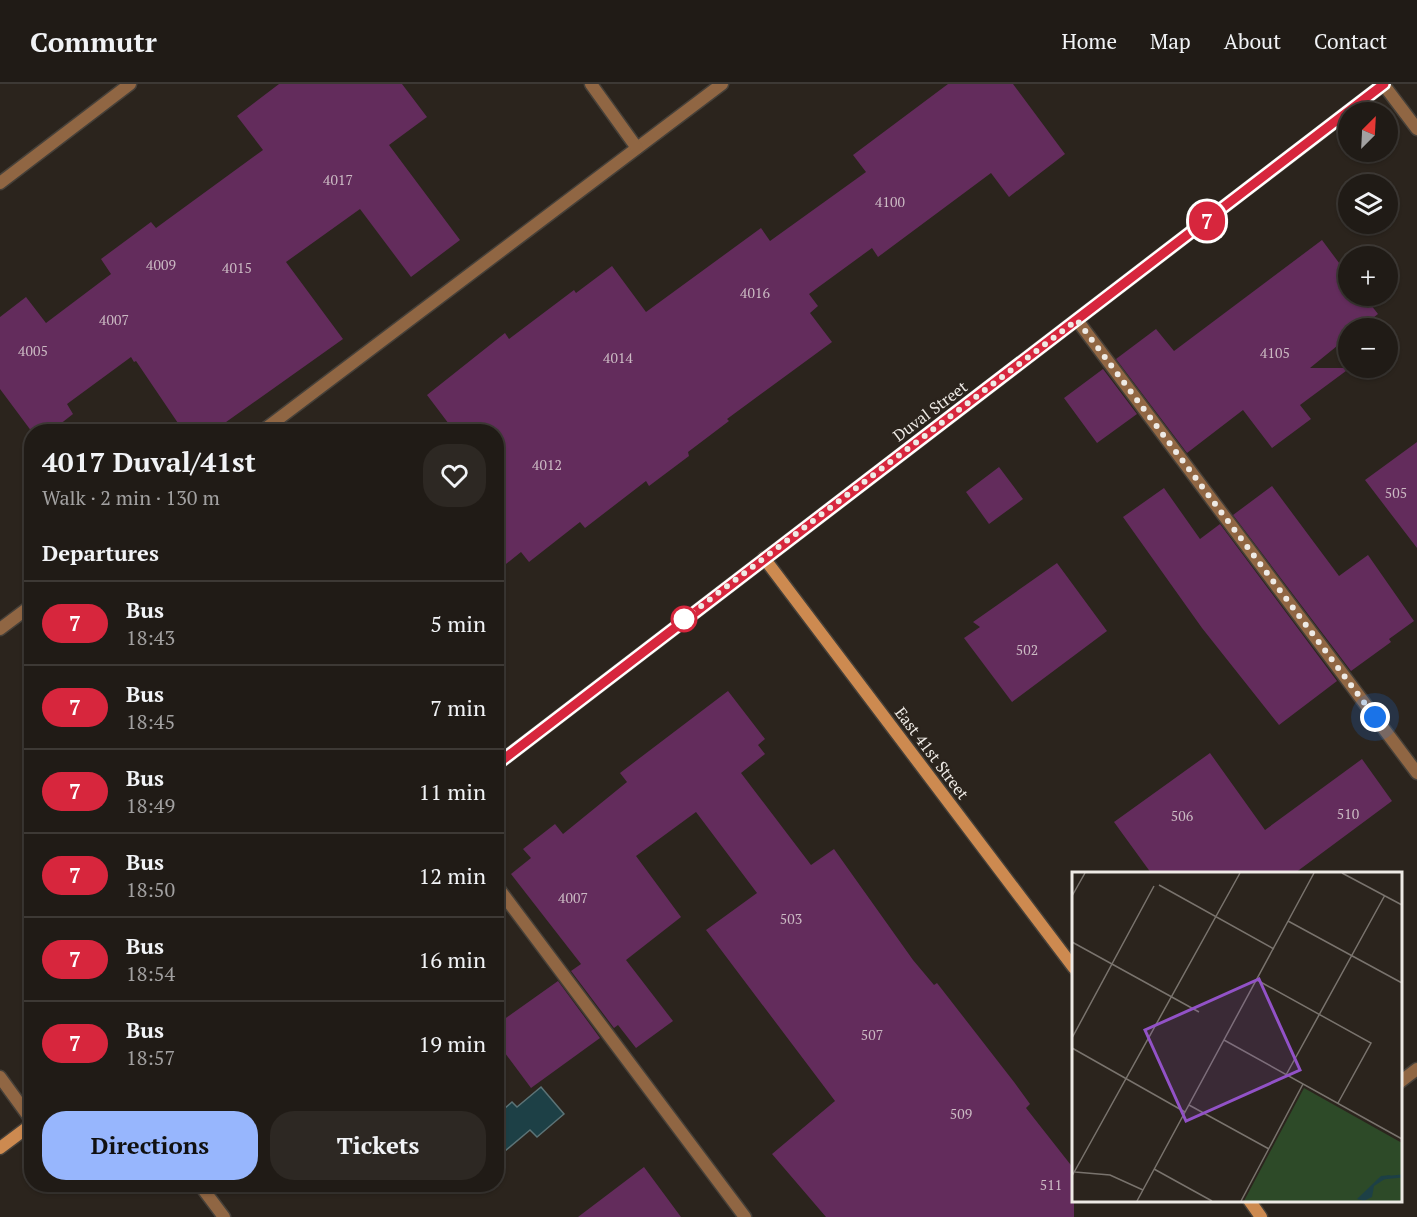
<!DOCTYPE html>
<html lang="en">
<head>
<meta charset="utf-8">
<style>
  body { margin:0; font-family:"PT Serif",serif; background:#2d2823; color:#f1f3f6; height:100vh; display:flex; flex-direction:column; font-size:22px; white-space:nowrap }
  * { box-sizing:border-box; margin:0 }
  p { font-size:20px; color:#a2a1a1 }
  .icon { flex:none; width:33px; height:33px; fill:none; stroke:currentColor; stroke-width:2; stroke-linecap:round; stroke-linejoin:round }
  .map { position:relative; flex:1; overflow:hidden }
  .side { position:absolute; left:24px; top:340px; width:480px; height:768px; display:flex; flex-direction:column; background:#201b16; border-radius:24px; box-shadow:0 2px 4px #0004,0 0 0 2px #3d3935 }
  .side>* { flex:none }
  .badge { padding:0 12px; border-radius:20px; font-size:21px; line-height:39px }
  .needle { width:39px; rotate:24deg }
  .controls { position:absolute; left:1338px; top:18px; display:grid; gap:12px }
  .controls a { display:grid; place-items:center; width:60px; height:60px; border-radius:50%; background:#201b16; box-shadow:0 2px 4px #0004,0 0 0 2px #3d3935; font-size:30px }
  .you { position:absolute; width:30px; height:30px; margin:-15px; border:4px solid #fff; border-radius:50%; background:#1a73e8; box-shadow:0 0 0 9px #1a73e833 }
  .map>.badge { position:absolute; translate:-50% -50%; box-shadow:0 0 0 3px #fff }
  h2 { padding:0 18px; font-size:22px; line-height:54px }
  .round { display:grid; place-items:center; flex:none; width:63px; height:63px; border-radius:24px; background:#2d2823 }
  .summary { display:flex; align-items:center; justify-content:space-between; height:102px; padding:0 18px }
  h1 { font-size:28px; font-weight:600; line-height:45px }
  .button { display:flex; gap:12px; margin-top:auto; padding:12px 18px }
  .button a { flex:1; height:69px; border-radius:24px; background:#97b6fd; color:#111; font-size:24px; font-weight:600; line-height:69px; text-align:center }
  .button a+a { background:#2d2823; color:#f1f3f6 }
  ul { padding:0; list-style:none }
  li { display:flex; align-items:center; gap:18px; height:84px; padding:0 18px; border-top:2px solid #3d3935 }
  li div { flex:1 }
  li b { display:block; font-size:22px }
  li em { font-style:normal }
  li .badge { min-width:66px; font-weight:700; text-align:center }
  header { display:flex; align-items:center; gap:36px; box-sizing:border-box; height:84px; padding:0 30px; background:#201b16; border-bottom:2px solid #3d3935 }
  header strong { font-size:28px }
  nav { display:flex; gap:33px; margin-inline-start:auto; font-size:21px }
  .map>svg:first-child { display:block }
  .water { fill:#1d4046; stroke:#5c7376; stroke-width:1.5 }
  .building { fill:#632c5c }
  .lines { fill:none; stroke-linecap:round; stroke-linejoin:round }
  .lane-casing { stroke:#464039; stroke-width:15 }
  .street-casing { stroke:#464039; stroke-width:15 }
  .secondary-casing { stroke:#464039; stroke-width:15 }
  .lane { stroke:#906643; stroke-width:12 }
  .street { stroke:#906643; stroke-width:12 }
  .secondary { stroke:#cd8a50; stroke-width:12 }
  .line-casing { stroke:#fff; stroke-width:14 }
  .line { stroke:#d7263d; stroke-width:9 }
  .walk { stroke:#eeeae5; stroke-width:6; stroke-dasharray:0 10.8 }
  .stop-dot { fill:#fff; stroke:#d7263d; stroke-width:3 }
  .labels { text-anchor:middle; stroke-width:4.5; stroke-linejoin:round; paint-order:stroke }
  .number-label { font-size:14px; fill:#cbbac3 }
  .street-label { font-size:16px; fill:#eeeae5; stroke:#2b241d }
  .inset-river { fill:none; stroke:#1d4046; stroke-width:3 }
  .inset-road { fill:none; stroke:#79736d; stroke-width:1.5 }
  .view { fill:#9252c7; fill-opacity:0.15; stroke:#9252c7; stroke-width:3 }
  .inset-edge { fill:none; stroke:#eeeae5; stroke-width:3 }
</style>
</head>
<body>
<header>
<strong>Commutr</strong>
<nav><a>Home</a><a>Map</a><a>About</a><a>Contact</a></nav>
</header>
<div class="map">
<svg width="1417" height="1133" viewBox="0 0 1417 1133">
  <rect width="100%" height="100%" fill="#2b241d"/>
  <path class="water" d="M541,1003l23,27 -27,23 -7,-7 -25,21 -8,-9v-27l15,-13 5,5z"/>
  <path class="building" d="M279,0h123l25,33 -38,28 71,95 -49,37 -51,-68 -74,53 57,77 -131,93h-28l-48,-71 -2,1 -3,-5 -64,47 6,10 -23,18h-18l-32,-43v-72l26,-20 20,26 65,-49 -10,-15 50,-37 5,6 107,-78 -26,-34z
    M948,0h65l52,70 -56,43 -18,-24 -113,84 -6,-9 -63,46 9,12 -8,7 22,29 -105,77 2,2 -41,31 1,4 -40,30 -3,-5 -61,47 -5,-6 -51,40 -8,-10 -25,20v-140h-41l-28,-37 78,-62 4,6 65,-49 2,3 36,-27 34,46 115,-84 9,13 96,-69 -13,-17z
    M1322,156l26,35v21h16l14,18 -18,14h-12v9l-38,31h40l-50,37 11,14 -39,29 -29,-38 -56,43 -71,-94 40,-30 18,22z
    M1103,285l34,45 -40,29 -33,-45z
    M1417,358v106l-52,-68z
    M999,383l24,32 -34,25 -23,-32z
    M1272,402l67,90 29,-21 46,66 -25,18 2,3 -40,29 -118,-156z
    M1164,404l36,51 20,-15 117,157 -58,44 -77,-97 -79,-111z
    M1057,479l50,68 -95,71 -48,-64 16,-11 -7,-5z
    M728,607l37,48 -7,6 7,9 -24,19 70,92 23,-16 79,111 21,25 3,-2 77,99 16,22 -4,4 48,61v48h-248l-54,-63 63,-53 -129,-171 51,-37 -61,-81 -60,44 45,61 -55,43 47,61 -37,27 -18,-23 -4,3 -43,-57 10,-7 -70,-90 20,-16 -8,-9 32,-25 8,10 64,-52 -7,-9z
    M1210,669l55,77 97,-71 30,42 -97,72h-144l-37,-51z
    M558,897l42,57 -69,50 -35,-47v-16z
    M644,1083l37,50h-103z"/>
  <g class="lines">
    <g class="lane-casing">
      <path id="lane" d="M1077,236l340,453
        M261,348l461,-348
        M0,545l32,-24
        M496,801l249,332"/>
    </g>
    <g class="street-casing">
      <path id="street" d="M591,0l46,64
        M1383,0l34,45
        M0,99l130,-99
        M0,993l32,44
        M1400,998l17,-13
        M200,1101l24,32"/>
    </g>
    <g class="secondary-casing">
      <path id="secondary" d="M764,474l310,410
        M496,681l888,-681
        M0,1064l32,-24
        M1249,1116l12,17"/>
    </g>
    <use href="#lane" class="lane"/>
    <use href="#street" class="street"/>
    <use href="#secondary" class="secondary"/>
  </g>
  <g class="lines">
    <g class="line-casing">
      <path id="line" d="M496,681l888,-681"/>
    </g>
    <use href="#line" class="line"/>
    <path class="walk" d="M684,535l393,-299 298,397"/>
  </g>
  <circle class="stop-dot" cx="684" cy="535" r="12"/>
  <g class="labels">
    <g class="number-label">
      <text x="338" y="101">4017</text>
      <text x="890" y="123">4100</text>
      <text x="161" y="186">4009</text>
      <text x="237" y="189">4015</text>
      <text x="755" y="214">4016</text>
      <text x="114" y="241">4007</text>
      <text x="33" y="272">4005</text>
      <text x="1275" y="274">4105</text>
      <text x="618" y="279">4014</text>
      <text x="547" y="386">4012</text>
      <text x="1396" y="414">505</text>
      <text x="1027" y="571">502</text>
      <text x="1348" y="735">510</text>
      <text x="1182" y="737">506</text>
      <text x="573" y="819">4007</text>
      <text x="791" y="840">503</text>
      <text x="872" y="956">507</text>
      <text x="961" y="1035">509</text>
      <text x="1051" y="1106">511</text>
    </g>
    <g class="street-label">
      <text transform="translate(930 327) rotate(-37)" y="6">Duval Street</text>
      <text transform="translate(932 669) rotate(53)" y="6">East 41st Street</text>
    </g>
  </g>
  <g transform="translate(1072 788)">
    <rect width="330" height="330" fill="#2b241d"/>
    <path d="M232,216l98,55v58h-158z" fill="#2d4a28"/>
    <path d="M319,303l-17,11 -2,11 -8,4 -7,-2 24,-23z" fill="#1d4046"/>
    <path class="inset-river" d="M310,306l20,-2"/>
    <path class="inset-road" d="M270,1l60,32M87,13l115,64M0,24l13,-23M216,49l114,62M0,70l127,70M185,108l114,63 -33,60M0,166l82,-152M152,168l178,99M0,176l113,64M214,203l99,-180M117,233l80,44M82,297l58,32M3,300l35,3 33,15M0,304l168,-303M65,329l177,-328M169,329l62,-117"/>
    <path class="view" d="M187,107l41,91 -114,51 -41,-91z"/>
    <rect width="330" height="330" class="inset-edge"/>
  </g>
</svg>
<div class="controls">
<a><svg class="needle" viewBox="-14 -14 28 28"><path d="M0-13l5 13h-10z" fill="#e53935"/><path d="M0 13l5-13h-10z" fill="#a2a1a1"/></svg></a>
<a><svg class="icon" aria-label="layers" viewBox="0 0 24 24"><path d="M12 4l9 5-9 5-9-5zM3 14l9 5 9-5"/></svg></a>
<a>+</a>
<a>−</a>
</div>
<div class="you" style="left:1375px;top:633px"></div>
<b class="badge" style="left:1207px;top:137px;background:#d7263d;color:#fff">7</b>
<section class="side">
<div class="summary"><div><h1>4017 Duval/41st</h1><p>Walk · 2 min · 130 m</p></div><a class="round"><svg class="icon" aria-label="heart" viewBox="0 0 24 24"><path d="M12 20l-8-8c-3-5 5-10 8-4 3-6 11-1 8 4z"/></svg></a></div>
<h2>Departures</h2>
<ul>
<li><span class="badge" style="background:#d7263d;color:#fff">7</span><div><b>Bus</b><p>18:43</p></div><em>5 min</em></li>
<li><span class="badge" style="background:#d7263d;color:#fff">7</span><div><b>Bus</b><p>18:45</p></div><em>7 min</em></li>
<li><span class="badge" style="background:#d7263d;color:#fff">7</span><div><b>Bus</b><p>18:49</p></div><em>11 min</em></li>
<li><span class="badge" style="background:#d7263d;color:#fff">7</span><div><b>Bus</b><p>18:50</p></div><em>12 min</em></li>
<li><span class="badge" style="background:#d7263d;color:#fff">7</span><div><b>Bus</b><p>18:54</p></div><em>16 min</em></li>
<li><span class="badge" style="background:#d7263d;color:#fff">7</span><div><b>Bus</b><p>18:57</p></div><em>19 min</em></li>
</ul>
<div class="button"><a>Directions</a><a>Tickets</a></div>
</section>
</div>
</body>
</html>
